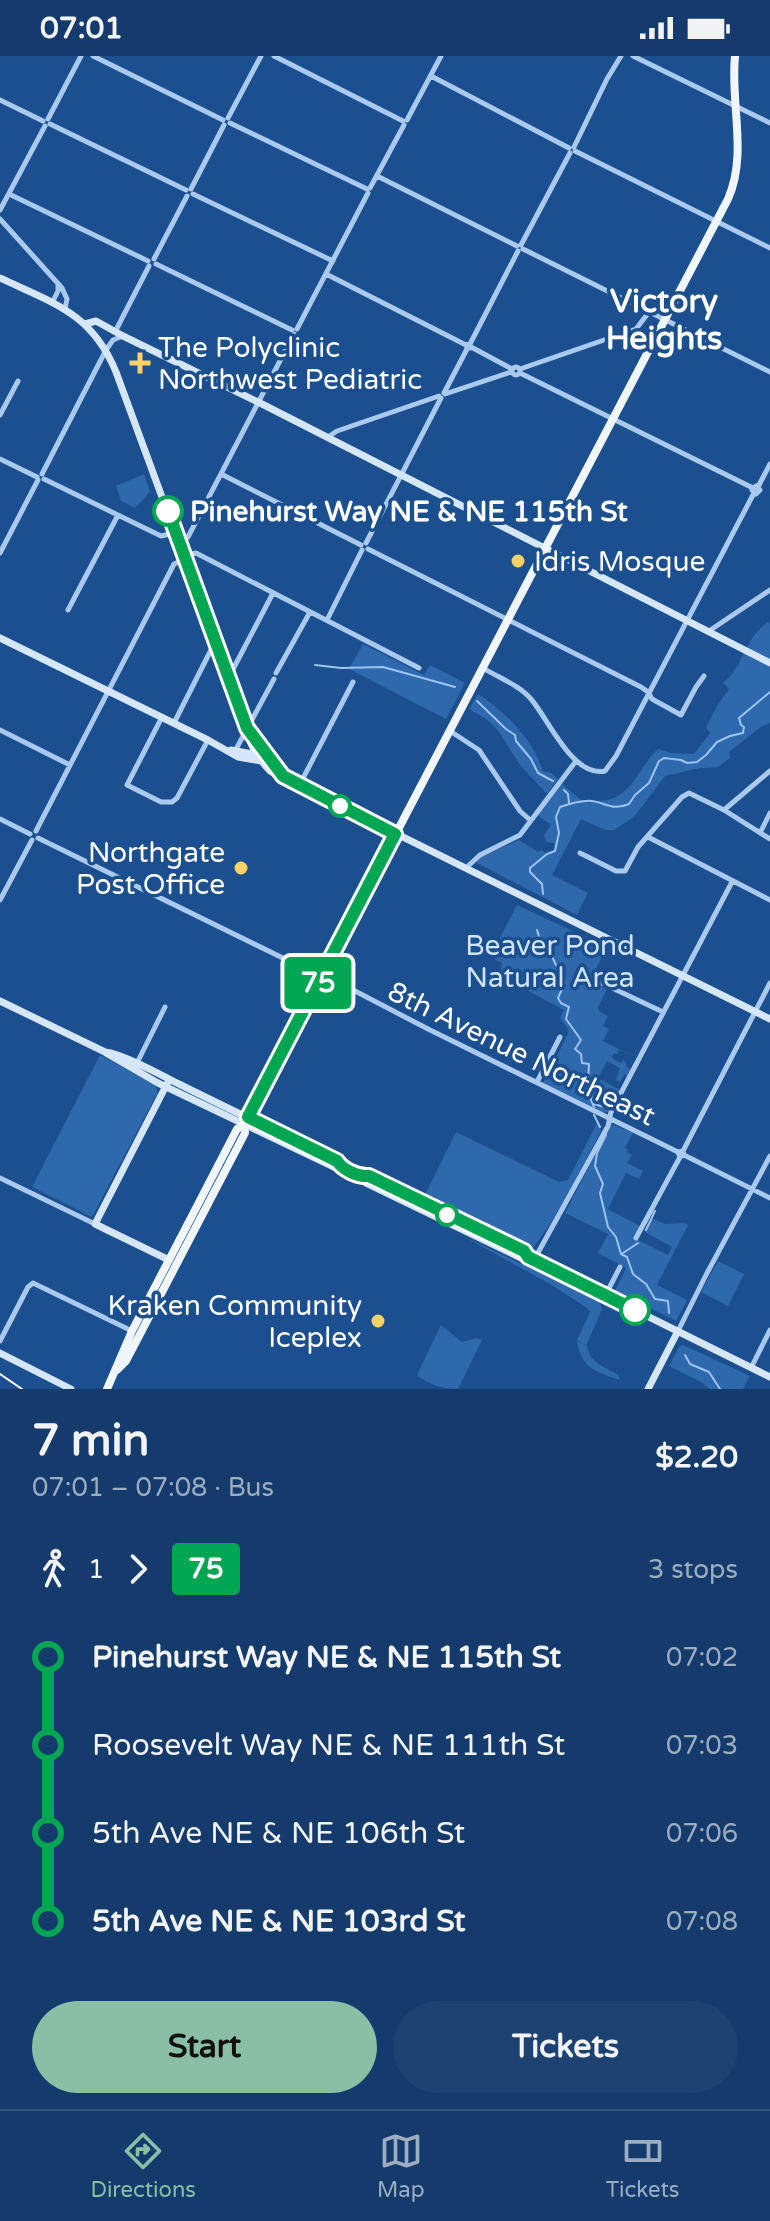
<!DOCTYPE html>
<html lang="en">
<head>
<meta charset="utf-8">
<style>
  body { margin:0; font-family:"Varela Round",sans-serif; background:#1d4271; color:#f1f3f6; height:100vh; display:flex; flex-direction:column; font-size:30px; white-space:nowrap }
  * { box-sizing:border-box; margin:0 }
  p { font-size:26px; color:#9dadc1 }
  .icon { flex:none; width:44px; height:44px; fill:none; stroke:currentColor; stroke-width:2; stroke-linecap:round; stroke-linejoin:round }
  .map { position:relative; height:1333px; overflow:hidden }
  .details { display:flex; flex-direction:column; background:#143b6b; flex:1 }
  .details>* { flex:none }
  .badge { padding:0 16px; border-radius:6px; font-size:28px; line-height:52px }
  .map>.badge { position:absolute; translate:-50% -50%; box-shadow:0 0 0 4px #fff }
  .legs { display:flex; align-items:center; gap:12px; height:88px; padding:0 32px; font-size:26px }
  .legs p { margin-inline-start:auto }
  .summary { display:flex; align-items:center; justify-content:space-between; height:136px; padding:0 32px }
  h1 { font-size:44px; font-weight:800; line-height:60px }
  .button { display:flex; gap:16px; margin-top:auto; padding:16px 32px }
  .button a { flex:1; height:92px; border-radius:48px; background:#8abfa5; color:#111; font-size:32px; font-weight:800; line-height:92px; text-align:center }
  .button a+a { background:#1d4271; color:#f1f3f6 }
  ul { padding:0 32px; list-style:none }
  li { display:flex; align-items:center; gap:28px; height:88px; font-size:30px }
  li i { display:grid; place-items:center; width:12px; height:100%; margin:0 10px; background:currentColor }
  li i::after { content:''; width:20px; height:20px; margin:-10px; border:6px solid; border-radius:50%; background:#143b6b }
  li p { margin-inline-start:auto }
  li:first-child i { background:linear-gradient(#0000 50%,currentColor 0) }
  li:last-child i { background:linear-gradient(currentColor 50%,#0000 0) }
  .status { display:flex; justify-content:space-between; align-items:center; height:56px; padding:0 40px; background:#143b6b; direction:ltr }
  .status svg { height:22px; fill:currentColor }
  .tabs { display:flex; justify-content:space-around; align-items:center; height:112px; border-top:2px solid #33557e; background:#143b6b; font-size:22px; color:#9dadc1 }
  .tabs a { display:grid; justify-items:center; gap:4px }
  .tabs .on { color:#8abfa5 }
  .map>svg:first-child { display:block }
  .green { fill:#2e69ad }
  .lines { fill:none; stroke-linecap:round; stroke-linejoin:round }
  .stream { stroke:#9cc4f0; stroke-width:2 }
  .street { stroke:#a9c9ee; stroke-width:5 }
  .secondary { stroke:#d6e6fa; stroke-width:7 }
  .primary { stroke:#f0f6ff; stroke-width:8 }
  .tram { stroke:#fff; stroke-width:2 }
  .line-1-casing { stroke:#fff; stroke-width:18 }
  .line-1 { stroke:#00a651; stroke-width:12 }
  .poi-dot { fill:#ffd166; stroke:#1b4f8f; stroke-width:3 }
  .stop-1-dot { fill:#fff; stroke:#00a651; stroke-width:4 }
  .labels { text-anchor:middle; stroke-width:7; stroke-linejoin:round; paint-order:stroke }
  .poi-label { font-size:28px; fill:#fff; stroke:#1b4f8f; text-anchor:start }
  .stop-label { font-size:28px; font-weight:bold; fill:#fff; stroke:#1b4f8f; text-anchor:start }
  .park-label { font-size:28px; fill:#cfe3fa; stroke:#1b4f8f }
  .street-label { font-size:28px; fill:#fff; stroke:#1b4f8f }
  .quarter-label { font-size:32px; font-weight:bold; fill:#fff; stroke:#1b4f8f }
</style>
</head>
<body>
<div class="status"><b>07:01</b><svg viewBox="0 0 49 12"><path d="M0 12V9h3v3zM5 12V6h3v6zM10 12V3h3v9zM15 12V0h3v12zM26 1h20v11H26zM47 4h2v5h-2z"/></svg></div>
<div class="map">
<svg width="770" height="1333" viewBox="0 0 770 1333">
  <rect width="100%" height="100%" fill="#1b4f8f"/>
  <path class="green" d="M144,418l6,18 -15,16 -14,-7 -5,-15z
    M768,566l2,2v99l-9,4 -32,25 1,6 -12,9 -18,1 -35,8 -31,41 -20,13h-9l-24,-11 -29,56 36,18 -11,22 -100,-52v-3l4,-3 38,-17 19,12 3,-2 5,3 8,-3v-7l-8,-1 -2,-7 7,-10 -14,-10 24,-32 21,18c9,-2 17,1 26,-1 25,-6 33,-36 50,-51l13,4 23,1 16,-21 -4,-6 11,-21 12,-17 -6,-6c20,-16 22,-46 45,-61z
    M363,588l61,31 6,-10 35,18 -19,36 -97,-50z
    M478,638c27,17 55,46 65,77l8,2 7,6 -11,15 -27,-29 -23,-36 -12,-11 -16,-9z
    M517,849l90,42 -12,24h-2l-6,9 20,9 -9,18 1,4 9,5 -5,10 6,3 -6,12 30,15 -14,-6 -2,4 -3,-1 -2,3 1,3 8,4 2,-3 2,1 2,6 4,2 -4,7 -3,-2 -4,8 -4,-2 4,-12 -13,-7 -9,17 22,12 -12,22h-5l-60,-29 25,-49v-5l-8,-11 4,-8 -56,-30 2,-5 -9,-4 1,-8 -12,-6z
    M100,999l55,30 3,7 -66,125 -60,-30z
    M598,1065l3,10c-22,41 -40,80 -68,117l-109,-51 32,-65 103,50 9,-2z
    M611,1068l22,9 -8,15 3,2 -1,2 5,3 -5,8 16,8 -4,8 -13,-6 -18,36 32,17 -6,12 34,17 4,-8 -27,-15 7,-14 13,6 19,-1 4,2 -31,60 30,15 -11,21 -61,-30 11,-23 -28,-15 10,-19 -43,-21z
    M463,1180l136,65 3,8 -15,35 -2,1h2c1,17 18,22 31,30l2,5c-24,-8 -39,-12 -43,-39l7,3 -7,-4 13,-28 -3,-4 -37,-24z
    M718,1205l26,13 -16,32 -27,-14z
    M441,1269l21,17 15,-4 5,2 -24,49c-15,0 -29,-4 -41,-14z
    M683,1289l67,31 -7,13h-33l-7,-6 -34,-17 10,-19z"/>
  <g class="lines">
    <path class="stream" d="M315,609l26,3 42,-1 72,20
      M477,645l29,28 9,6 1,6 15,18 7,14 15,8
      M564,734l4,4 1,9
      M543,838l-1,-10 -12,-12v-4l17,-14 8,-3 4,-18 -3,-16 4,-10c9,-3 23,-7 32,-6 15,2 20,10 37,3l6,-9 14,-12 10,-22 5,-3 17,2 6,3 10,-1 9,-7 11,-13 13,-6 13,-3 1,-6 -3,-2 -2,-7 31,-26
      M537,874l5,16 7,4 7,15 8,10 1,7 -7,16 3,5 8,4 -3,12 15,21 -6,9 6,5 1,9 7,1 -1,17 5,7 -2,12 3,7
      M594,1048l10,3
      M594,1059l6,12
      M606,1079l-9,18 -2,13 8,18 -3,9 8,34 8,10 5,17 6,3 6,17 13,10 9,15 13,2 1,12
      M646,1174l9,-19
      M623,1197l15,-10
      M685,1299l5,9 19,8 11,17"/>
    <path class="street" d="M93,0l130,64
      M274,0l129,65
      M633,0l137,67
      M431,20l138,72
      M0,44l43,21
      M228,62l33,-62
      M48,63l33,-63
      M407,64l34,-64
      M230,67l137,66
      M50,68l136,66
      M574,91l33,-68 14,-23
      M575,95l195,97
      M377,120l140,70
      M370,132l34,-63
      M191,133l33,-64
      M9,138l139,67
      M193,138l140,67
      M0,154l45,-84
      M0,163l62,69 5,11 -2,10
      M521,189l49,-92
      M523,193l247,123
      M154,203l33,-63
      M156,208l136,66
      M326,218l140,71
      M52,247l6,-12v-6
      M297,273l71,-136
      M116,274l33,-64
      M470,288l1,4h-4l-1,-3 4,-1 48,-93
      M471,291l41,22
      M512 315a4 4 0 1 1 8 0a4 4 0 1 1-8 0Z
      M520,313l116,-40 13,-17
      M520,317l233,115
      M444,337l23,-44
      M445,338l66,-22
      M0,359l18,-34
      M328,381l9,-6 102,-35
      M0,403l37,18
      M42,418l64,-124 7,-10 10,-4
      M221,418l140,71
      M44,423l117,57 14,-3
      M756,430l4,4 -4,4 -4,-4z
      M758,431l12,-23
      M179,487l9,-6 106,-203
      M366,487l75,-145
      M368,493l273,138 7,5 4,7 29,16 15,-28 8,-11
      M0,497l38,-73
      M184,500l12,-3 223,115
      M68,554l50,-95
      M327,564l35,-70
      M709,575l61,-41
      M483,612c16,10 36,17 48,31 18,21 42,79 74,72l11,-15 138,-263
      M276,617l34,-61
      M229,621l44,-84
      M162,661l-35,68 34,17h11l5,-4 31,-58
      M174,667l41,-81
      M0,674l70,35
      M450,675l29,19 41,61 10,9
      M235,695l39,-72
      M299,730l54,-104
      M724,754l46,-39
      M0,763l30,15
      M36,775l138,-267 11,-5
      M760,777l10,-20
      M648,781l122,63
      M38,782l253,124 16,4 121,63 250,123
      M580,797l36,18h9l13,-24 44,-50 7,-4 35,17 46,29
      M466,812l14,-13 40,-20 56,-74
      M0,844l32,-60
      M298,910l39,21 9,2
      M591,922l72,34
      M137,1007l28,-56
      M537,1026l23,-45
      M683,1095l-5,1 2,5 4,-2 -1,-4 87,-168
      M684,1099l86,43
      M0,1122l95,46
      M636,1182l44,-81
      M534,1204l74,-134 3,-14 121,-230
      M605,1240l15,-29
      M678,1275l28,-56 64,-119
      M0,1285l28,-54 5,-4 99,48
      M751,1312l19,-38"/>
    <path class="secondary" d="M0,222c53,25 92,35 116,94l131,356c2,17 11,30 23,43l500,248
      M85,268l11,-3 27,15 141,69 506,258
      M0,582l208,102 30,17 23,4
      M249,673l32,45
      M231,694l28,5
      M0,945l105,51c18,2 56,23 74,32 52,26 105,51 158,77 7,11 22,11 29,22l155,75 7,-1
      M106,997l52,30 176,84h7
      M168,1026l-73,142 74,36
      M362,1121l7,-1 155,75 4,6 242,120
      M0,1297l71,36
      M648,1333l30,-58"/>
    <path class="primary" d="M117,1314l9,-9 119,-228 -1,-9
      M107,1333l25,-58 61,-117 44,-85 7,-5 484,-925c20,-45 2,-96 7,-143"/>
    <path class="tram" d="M0,1318l22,15"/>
  </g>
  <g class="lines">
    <g class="line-1-casing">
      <path id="line-1" d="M168,455l79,217 36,48 112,58 -147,283 89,44c6,9 21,16 32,15l155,75 4,6 107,53"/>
    </g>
    <use href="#line-1" class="line-1"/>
  </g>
  <g class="poi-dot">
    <path d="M136 295h8v8h8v8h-8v8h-8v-8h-8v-8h8z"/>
    <circle cx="518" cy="505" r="8"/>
    <circle cx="241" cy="812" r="8"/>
    <circle cx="378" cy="1265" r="8"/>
  </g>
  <g class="stop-1-dot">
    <circle cx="168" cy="455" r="14"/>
    <circle cx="340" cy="750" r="10"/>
    <circle cx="447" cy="1159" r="10"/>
    <circle cx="635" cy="1254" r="14"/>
  </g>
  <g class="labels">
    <g class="poi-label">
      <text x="158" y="301">The Polyclinic<tspan x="158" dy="32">Northwest Pediatric</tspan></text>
      <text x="534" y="515">Idris Mosque</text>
      <text x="225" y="806" text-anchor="end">Northgate<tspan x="225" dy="32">Post Office</tspan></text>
      <text x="362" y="1259" text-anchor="end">Kraken Community<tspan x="362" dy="32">Iceplex</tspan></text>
    </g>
    <g class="stop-label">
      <text x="190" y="465">Pinehurst Way NE &amp; NE 115th St</text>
    </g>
    <g class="park-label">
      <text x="550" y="899">Beaver Pond<tspan x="550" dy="32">Natural Area</tspan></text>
    </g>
    <g class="street-label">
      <text transform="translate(522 997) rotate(26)" y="10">8th Avenue Northeast</text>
    </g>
    <g class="quarter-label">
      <text x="664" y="256">Victory<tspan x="664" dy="37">Heights</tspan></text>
    </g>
  </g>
</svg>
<b class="badge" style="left:318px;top:927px;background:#00a651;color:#fff">75</b>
</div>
<section class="details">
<div class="summary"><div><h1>7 min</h1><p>07:01 – 07:08 · Bus</p></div><b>$2.20</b></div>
<div class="legs"><svg class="icon" aria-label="walk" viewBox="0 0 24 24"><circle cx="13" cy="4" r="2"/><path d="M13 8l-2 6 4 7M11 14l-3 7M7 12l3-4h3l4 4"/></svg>1<svg class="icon" aria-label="forward" viewBox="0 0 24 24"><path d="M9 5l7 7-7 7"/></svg><b class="badge" style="background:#00a651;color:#fff">75</b><p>3 stops</p></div>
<ul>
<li><i style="color:#00a651"></i><b>Pinehurst Way NE &amp; NE 115th St</b><p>07:02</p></li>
<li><i style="color:#00a651"></i><span>Roosevelt Way NE &amp; NE 111th St</span><p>07:03</p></li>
<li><i style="color:#00a651"></i><span>5th Ave NE &amp; NE 106th St</span><p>07:06</p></li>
<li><i style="color:#00a651"></i><b>5th Ave NE &amp; NE 103rd St</b><p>07:08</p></li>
</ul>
<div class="button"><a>Start</a><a>Tickets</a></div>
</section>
<nav class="tabs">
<a class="on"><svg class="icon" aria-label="directions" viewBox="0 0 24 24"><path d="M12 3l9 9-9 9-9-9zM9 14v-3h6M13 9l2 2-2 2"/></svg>Directions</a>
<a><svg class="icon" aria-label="map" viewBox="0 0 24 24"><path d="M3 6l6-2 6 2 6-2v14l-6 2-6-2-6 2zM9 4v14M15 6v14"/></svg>Map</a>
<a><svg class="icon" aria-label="tickets" viewBox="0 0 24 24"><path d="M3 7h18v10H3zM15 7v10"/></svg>Tickets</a>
</nav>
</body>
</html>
